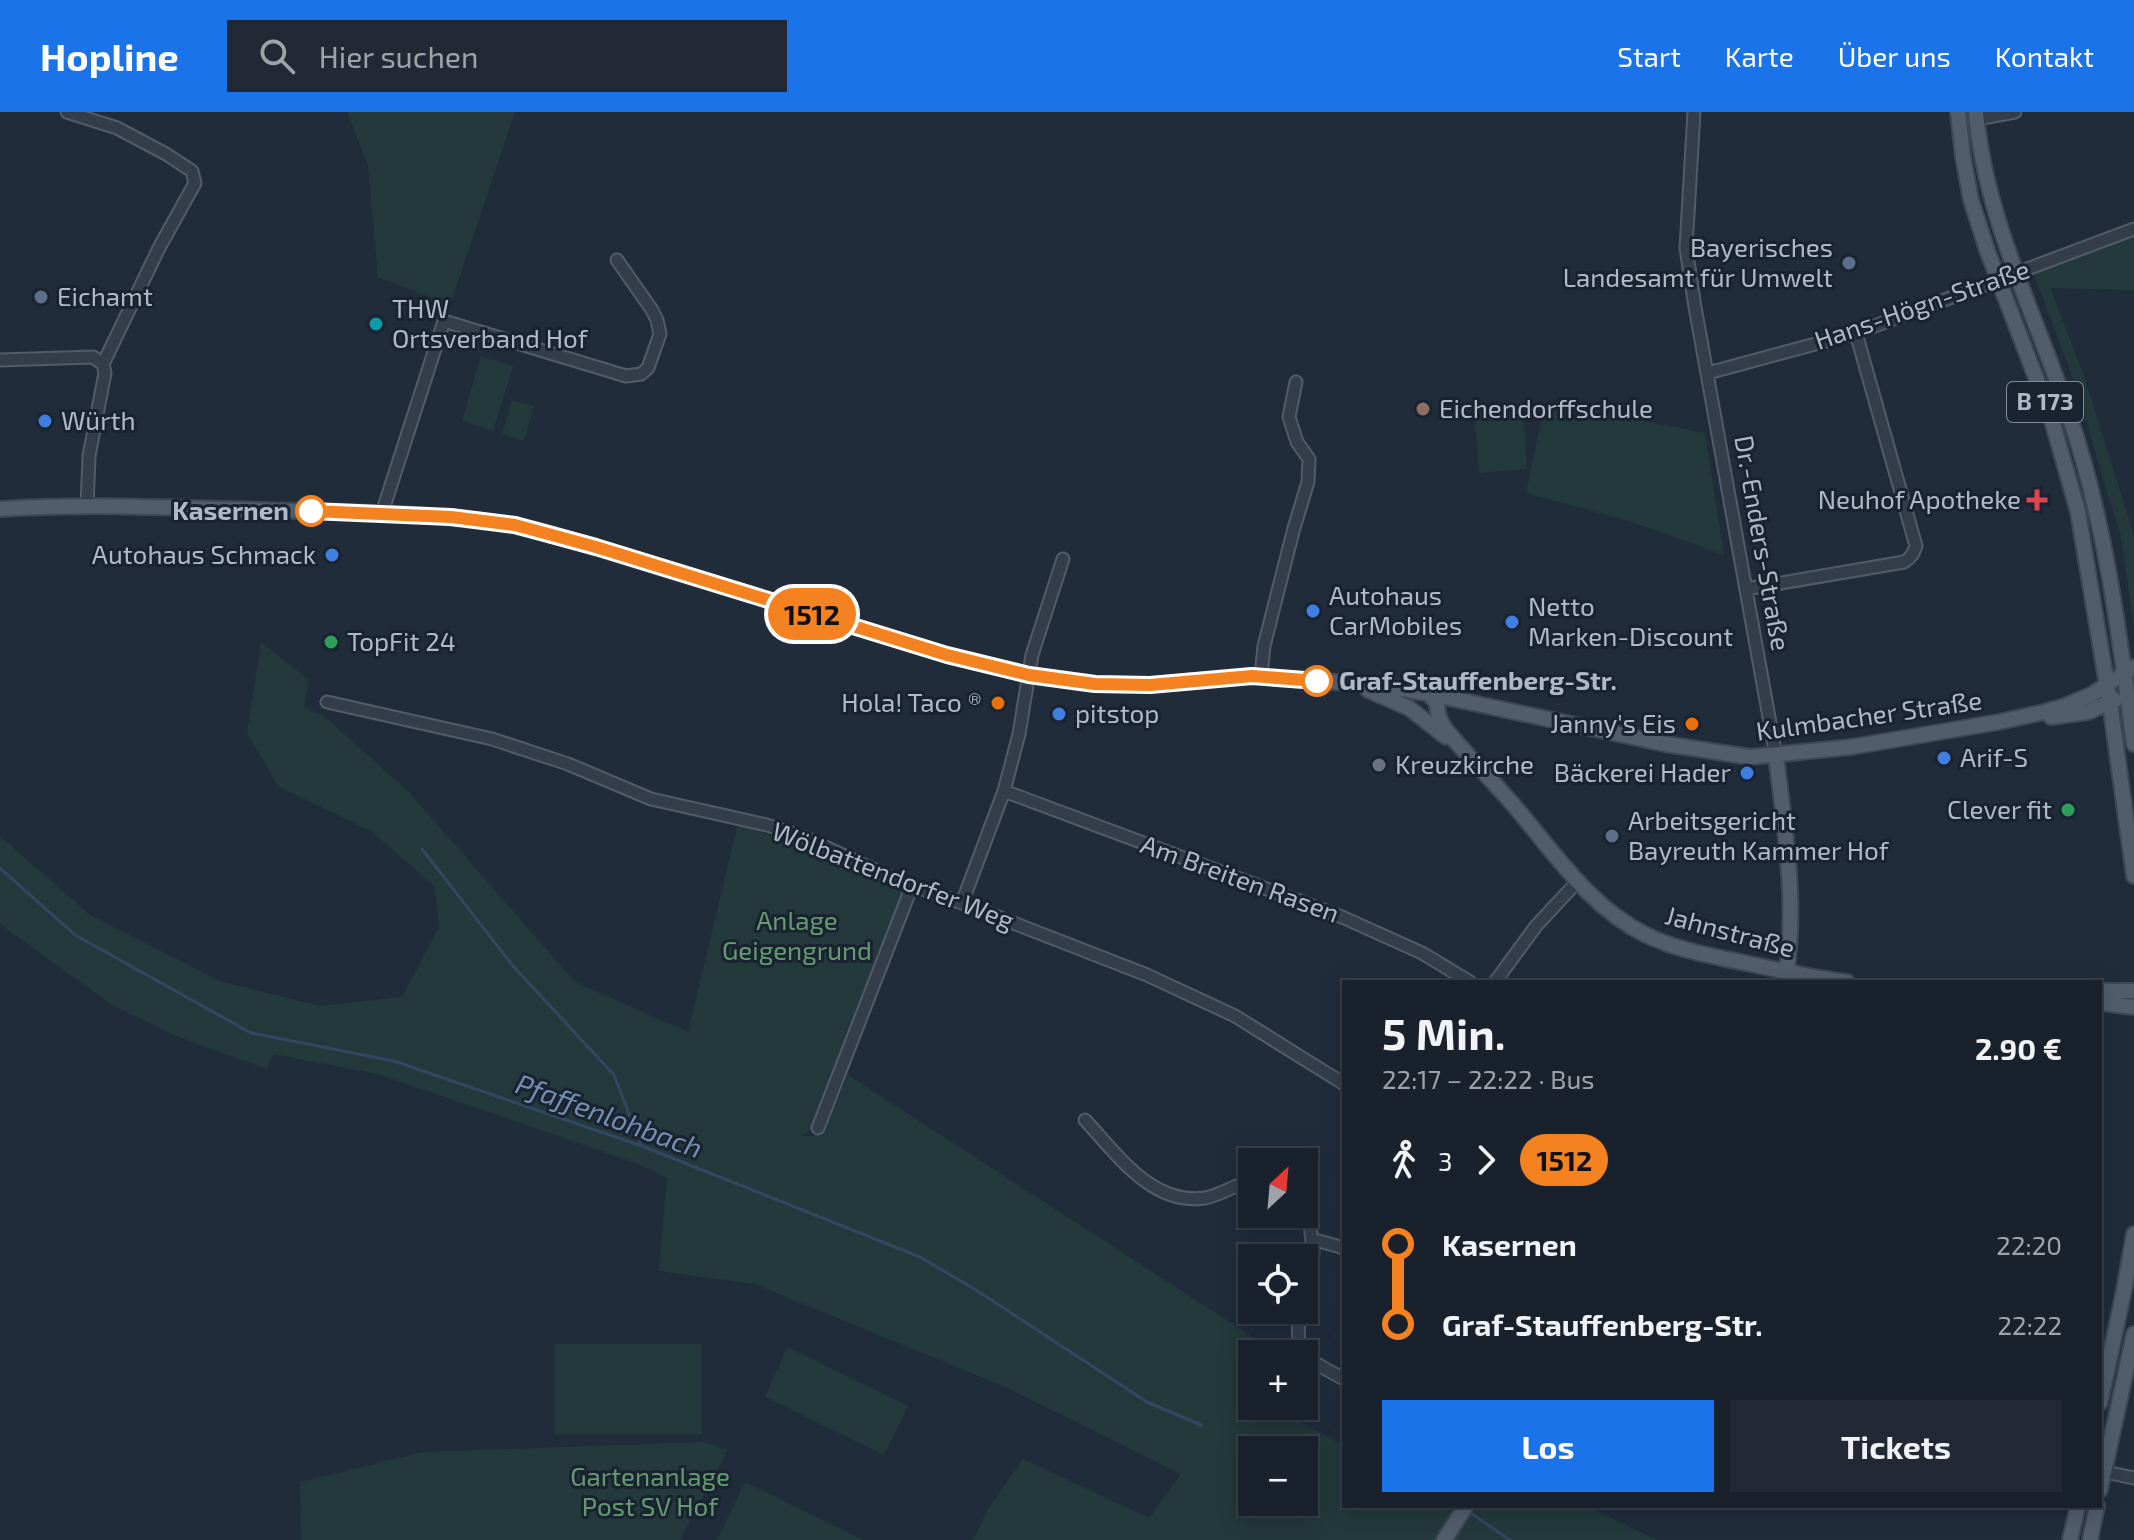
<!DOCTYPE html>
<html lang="de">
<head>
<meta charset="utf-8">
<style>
  body { margin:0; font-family:"Exo 2",sans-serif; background:#222934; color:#f1f3f6; height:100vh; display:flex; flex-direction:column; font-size:30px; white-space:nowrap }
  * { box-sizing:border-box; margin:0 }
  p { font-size:26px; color:#9fa3a9 }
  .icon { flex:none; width:44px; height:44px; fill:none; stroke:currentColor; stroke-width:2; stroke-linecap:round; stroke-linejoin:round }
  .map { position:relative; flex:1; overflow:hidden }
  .drawer { position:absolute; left:1342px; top:868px; width:760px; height:528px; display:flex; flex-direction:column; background:#19212c; border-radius:0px; box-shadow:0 4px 20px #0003,0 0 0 2px #373e48 }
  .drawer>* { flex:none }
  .badge { padding:0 16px; border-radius:26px; font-size:28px; line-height:52px }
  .needle { width:52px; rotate:26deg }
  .controls { position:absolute; left:1238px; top:1036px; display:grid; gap:16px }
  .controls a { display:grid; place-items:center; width:80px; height:80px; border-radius:0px; background:#19212c; box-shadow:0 4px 20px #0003,0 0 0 2px #373e48; font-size:40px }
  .map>.badge { position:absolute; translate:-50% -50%; box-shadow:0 0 0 4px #fff }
  .legs { display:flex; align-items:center; gap:12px; height:88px; padding:0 40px; font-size:26px }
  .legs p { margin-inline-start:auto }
  .overview { display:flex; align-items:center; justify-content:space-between; height:136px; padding:0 40px }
  h1 { font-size:44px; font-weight:700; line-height:60px }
  .primary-button { display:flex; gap:16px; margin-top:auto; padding:16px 40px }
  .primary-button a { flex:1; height:92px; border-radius:0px; background:#1a73e8; color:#fff; font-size:32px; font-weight:700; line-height:92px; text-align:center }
  .primary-button a+a { background:#222934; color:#f1f3f6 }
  ul { padding:0 40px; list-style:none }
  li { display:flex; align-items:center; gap:28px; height:80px; font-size:30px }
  li i { display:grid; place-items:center; width:12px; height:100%; margin:0 10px; background:currentColor }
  li i::after { content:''; width:20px; height:20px; margin:-10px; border:6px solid; border-radius:50%; background:#19212c }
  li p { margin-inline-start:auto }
  li:first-child i { background:linear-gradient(#0000 50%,currentColor 0) }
  li:last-child i { background:linear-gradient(currentColor 50%,#0000 0) }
  header { display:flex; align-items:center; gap:48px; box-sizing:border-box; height:112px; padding:0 40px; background:#1a73e8; color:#fff }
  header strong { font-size:38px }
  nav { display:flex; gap:44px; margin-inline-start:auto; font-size:28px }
  .search { width:560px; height:72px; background:#222934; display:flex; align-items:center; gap:20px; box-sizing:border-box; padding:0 28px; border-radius:0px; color:#9fa3a9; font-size:30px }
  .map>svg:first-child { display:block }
  .green { fill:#23393c; fill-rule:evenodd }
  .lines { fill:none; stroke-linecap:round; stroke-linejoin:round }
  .stream { stroke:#334763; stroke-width:3 }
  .minor-casing { stroke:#525c69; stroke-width:15 }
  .major-casing { stroke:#3e4754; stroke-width:18 }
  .minor { stroke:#343e4b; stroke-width:11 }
  .major { stroke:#525d6c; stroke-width:14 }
  .line-1-casing { stroke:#fff; stroke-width:18 }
  .line-1 { stroke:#f58220; stroke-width:12 }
  .service-dot { fill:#5c6f8a; stroke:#1a2330; stroke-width:3 }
  .culture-dot { fill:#0f9aa8; stroke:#1a2330; stroke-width:3 }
  .education-dot { fill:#8d6e63; stroke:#1a2330; stroke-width:3 }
  .shop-dot { fill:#3f7fe0; stroke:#1a2330; stroke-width:3 }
  .health-dot { fill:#e0444e; stroke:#1a2330; stroke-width:3 }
  .stop-1-dot { fill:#fff; stroke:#f58220; stroke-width:4 }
  .leisure-dot { fill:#2e9e5b; stroke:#1a2330; stroke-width:3 }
  .food-dot { fill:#e8710a; stroke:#1a2330; stroke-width:3 }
  .worship-dot { fill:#6b7280; stroke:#1a2330; stroke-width:3 }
  .labels { text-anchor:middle; stroke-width:6; stroke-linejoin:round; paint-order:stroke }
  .shield { fill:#1a2330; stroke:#828c9a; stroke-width:2 }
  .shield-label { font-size:24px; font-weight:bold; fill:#afb9c7 }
  .poi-label { font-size:26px; fill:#afb9c7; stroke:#1a2330; text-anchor:start }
  .street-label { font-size:26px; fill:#afb9c7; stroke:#1a2330 }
  .stop-label { font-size:26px; font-weight:bold; fill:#afb9c7; stroke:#1a2330; text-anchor:end }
  .park-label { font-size:26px; fill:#659a71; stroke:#1a2330 }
  .water-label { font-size:28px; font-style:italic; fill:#758eb1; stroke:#1a2330 }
</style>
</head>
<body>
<header>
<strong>Hopline</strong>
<div class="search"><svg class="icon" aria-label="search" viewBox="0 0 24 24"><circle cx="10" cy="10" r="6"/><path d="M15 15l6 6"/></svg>Hier suchen</div>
<nav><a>Start</a><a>Karte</a><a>Über uns</a><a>Kontakt</a></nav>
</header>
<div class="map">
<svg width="2134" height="1428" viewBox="0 0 2134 1428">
  <rect width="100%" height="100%" fill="#212c3b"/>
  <path class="green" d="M347,0h168l-65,193 -72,-28 -10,-112z
    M2134,125v53l-84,-2 33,85 51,162v92l-14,-95 -20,-62 -18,-67 -48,-129z
    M481,244l32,10 -20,65 -31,-10z
    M512,288l22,6 -10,35 -22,-7z
    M1522,290l5,67 -48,4 -5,-68z
    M1545,290l160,31 19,122 -92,-33 -106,-29z
    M261,530l48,38 -5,27 20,9 85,76 166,190 113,50 50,-209 47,17 120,50 -93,239 -12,7 23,-1 25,-60 431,279h-27v52h29v6l63,33v61h243l69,34h-683l15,-31 35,-50 126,59 32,-44 -171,-85 -255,-105 -96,-13 8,-93 -34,-16 -252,-87 -107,-21 -8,15 -90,-33 -64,-31 -112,-81v-88l90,79 130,66 100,25 82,-9 37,-70 -4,-40 -63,-55 -94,-46 -31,-53zM1252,1338h52v52h-52z
    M555,1232h147v90h-147z
    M787,1235l121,59 -24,49 -119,-58z
    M704,1330l24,8 -48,90h-379l-1,-58 122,-30z
    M745,1370l118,58h-146z"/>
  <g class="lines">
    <path class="stream" d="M422,737l91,117 101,109 27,70
      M0,756l75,67 176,98 143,28 248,85 278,111 56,33 171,112 54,23
      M1469,1400l41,28"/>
    <g class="minor-casing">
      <path id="minor" d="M67,0l50,16 49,26 26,17 3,12 -36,65 -56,116 2,9 -16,83 -2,51
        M1694,0l-8,136 9,59 81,449
        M1977,7l38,-7
        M0,248l93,-3 10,7
        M1708,261l148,-40 278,-104
        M382,401l62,-192 182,55 15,-2 7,-6 12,-34 -3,-14 -5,-10 -35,-50
        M1746,477l158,-27c7,-4 9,-8 12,-16l-60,-213
        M1261,564l3,-30 30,-118 14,-46 1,-23 -12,-17 -8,-25 7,-35
        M327,590l165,37 76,25 83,35 116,26 39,13 93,43 63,22 185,72 88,41 109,68
        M1004,679l338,126 80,36 48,29
        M962,791l42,-112 15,-57 13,-79 31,-96
        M1495,870l41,-56 41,-44
        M1085,1008c32,34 67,86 120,78 16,-3 31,-14 47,-17
        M818,1016l94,-242
        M1304,1100l6,10 2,21
        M1304,1182l9,-41 -1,-10 7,-2 25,7
        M1301,1198c-10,46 7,49 43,69
        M2100,1359l34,7"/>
    </g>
    <g class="major-casing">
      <path id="major" d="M1958,0l5,45 8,43 16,50 64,167 27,95 32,191 24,173
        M1976,0c9,108 61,204 94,306 36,106 49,216 64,326
        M0,397c87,-6 176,-1 263,1 96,3 192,1 285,23l399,122 82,20 66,9 55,1 102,-9 125,9 49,8 239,51 85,13 101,-10 148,-25 45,-10 21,-6 26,-11 43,-28
        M1368,578l41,18 37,29
        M1426,581c15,9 9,13 14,27 1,2 6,10 7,11 22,27 47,51 69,77 39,46 74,99 130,127 31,15 66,21 99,28 34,7 68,15 102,19
        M2051,605l37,-5 27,-12
        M1776,644c9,75 22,151 9,226
        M2100,879h34
        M2100,891l34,4
        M2100,1291l24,-113 10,-56
        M2100,1378l34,-156
        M1444,1428l22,-34
        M2070,1428l8,-34
        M2090,1428l7,-34"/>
    </g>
    <use href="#minor" class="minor"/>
    <use href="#major" class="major"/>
  </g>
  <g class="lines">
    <g class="line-1-casing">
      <path id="line-1" d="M311,399l140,6 64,8 81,22 351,108 82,20 66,9 55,1 102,-9 65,5"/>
    </g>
    <use href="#line-1" class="line-1"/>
  </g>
  <g class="service-dot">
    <circle cx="1849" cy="151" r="8"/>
    <circle cx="41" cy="185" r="8"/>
    <circle cx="1612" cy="724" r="8"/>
  </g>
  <circle class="culture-dot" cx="376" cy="212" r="8"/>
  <circle class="education-dot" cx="1423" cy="297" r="8"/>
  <g class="shop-dot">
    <circle cx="45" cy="309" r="8"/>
    <circle cx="332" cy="443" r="8"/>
    <circle cx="1313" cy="499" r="8"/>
    <circle cx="1512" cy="510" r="8"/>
    <circle cx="1059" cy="602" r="8"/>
    <circle cx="1944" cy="646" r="8"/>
    <circle cx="1747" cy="661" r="8"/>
  </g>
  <path class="health-dot" d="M2033 376h8v8h8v8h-8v8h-8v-8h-8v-8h8z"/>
  <g class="stop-1-dot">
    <circle cx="311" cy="399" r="14"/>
    <circle cx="1317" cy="569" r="14"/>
  </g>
  <g class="leisure-dot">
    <circle cx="331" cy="530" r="8"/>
    <circle cx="2068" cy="698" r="8"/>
  </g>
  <g class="food-dot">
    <circle cx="998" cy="591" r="8"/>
    <circle cx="1692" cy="612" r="8"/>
  </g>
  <circle class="worship-dot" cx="1379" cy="653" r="8"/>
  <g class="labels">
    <rect class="shield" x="2007" y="270" width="76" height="40" rx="6"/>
    <g class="shield-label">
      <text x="2045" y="298">B 173</text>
    </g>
    <g class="poi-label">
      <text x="1833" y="145" text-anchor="end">Bayerisches<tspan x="1833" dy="30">Landesamt für Umwelt</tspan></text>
      <text x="57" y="194">Eichamt</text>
      <text x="392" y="206">THW<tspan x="392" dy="30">Ortsverband Hof</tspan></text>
      <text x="1439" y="306">Eichendorffschule</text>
      <text x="61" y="318">Würth</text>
      <text x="2021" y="397" text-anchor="end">Neuhof Apotheke</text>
      <text x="316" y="452" text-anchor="end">Autohaus Schmack</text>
      <text x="1329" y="493">Autohaus<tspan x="1329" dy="30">CarMobiles</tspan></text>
      <text x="1528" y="504">Netto<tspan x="1528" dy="30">Marken-Discount</tspan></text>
      <text x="347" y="539">TopFit 24</text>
      <text x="982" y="600" text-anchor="end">Hola! Taco ®</text>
      <text x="1075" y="611">pitstop</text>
      <text x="1676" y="621" text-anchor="end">Janny's Eis</text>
      <text x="1960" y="655">Arif-S</text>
      <text x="1395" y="662">Kreuzkirche</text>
      <text x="1731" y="670" text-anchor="end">Bäckerei Hader</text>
      <text x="2052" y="707" text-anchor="end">Clever fit</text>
      <text x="1628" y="718">Arbeitsgericht<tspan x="1628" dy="30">Bayreuth Kammer Hof</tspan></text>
    </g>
    <g class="street-label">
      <text transform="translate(1922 193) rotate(-19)" y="9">Hans-Högn-Straße</text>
      <text transform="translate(1762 431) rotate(80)" y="9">Dr.-Enders-Straße</text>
      <text transform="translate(1869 604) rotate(-8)" y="9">Kulmbacher Straße</text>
      <text transform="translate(893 764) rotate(21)" y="9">Wölbattendorfer Weg</text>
      <text transform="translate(1240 767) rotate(20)" y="9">Am Breiten Rasen</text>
      <text transform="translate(1730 820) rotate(15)" y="9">Jahnstraße</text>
    </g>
    <g class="stop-label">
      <text x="289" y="408">Kasernen</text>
      <text x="1339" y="578" text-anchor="start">Graf-Stauffenberg-Str.</text>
    </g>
    <g class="park-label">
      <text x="797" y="818">Anlage<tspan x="797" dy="30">Geigengrund</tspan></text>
      <text x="650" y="1374">Gartenanlage<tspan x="650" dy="30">Post SV Hof</tspan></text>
    </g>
    <g class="water-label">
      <text transform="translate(609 1004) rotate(20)" y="10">Pfaffenlohbach</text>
    </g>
  </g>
</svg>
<div class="controls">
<a><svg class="needle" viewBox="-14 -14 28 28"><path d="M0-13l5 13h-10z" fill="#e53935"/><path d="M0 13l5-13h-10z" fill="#9fa3a9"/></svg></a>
<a><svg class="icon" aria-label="locate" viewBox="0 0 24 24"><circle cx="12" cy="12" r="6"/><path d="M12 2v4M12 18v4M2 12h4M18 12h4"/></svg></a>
<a>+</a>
<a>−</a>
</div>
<b class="badge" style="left:812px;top:502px;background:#f58220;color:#111">1512</b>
<section class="drawer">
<div class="overview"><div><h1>5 Min.</h1><p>22:17 – 22:22 · Bus</p></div><b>2.90 €</b></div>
<div class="legs"><svg class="icon" aria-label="walk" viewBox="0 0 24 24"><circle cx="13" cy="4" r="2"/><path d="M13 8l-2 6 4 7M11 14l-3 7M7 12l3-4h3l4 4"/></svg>3<svg class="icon" aria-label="forward" viewBox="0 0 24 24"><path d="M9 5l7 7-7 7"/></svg><b class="badge" style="background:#f58220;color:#111">1512</b></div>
<ul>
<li><i style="color:#f58220"></i><b>Kasernen</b><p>22:20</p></li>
<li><i style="color:#f58220"></i><b>Graf-Stauffenberg-Str.</b><p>22:22</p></li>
</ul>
<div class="primary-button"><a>Los</a><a>Tickets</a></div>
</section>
</div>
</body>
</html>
